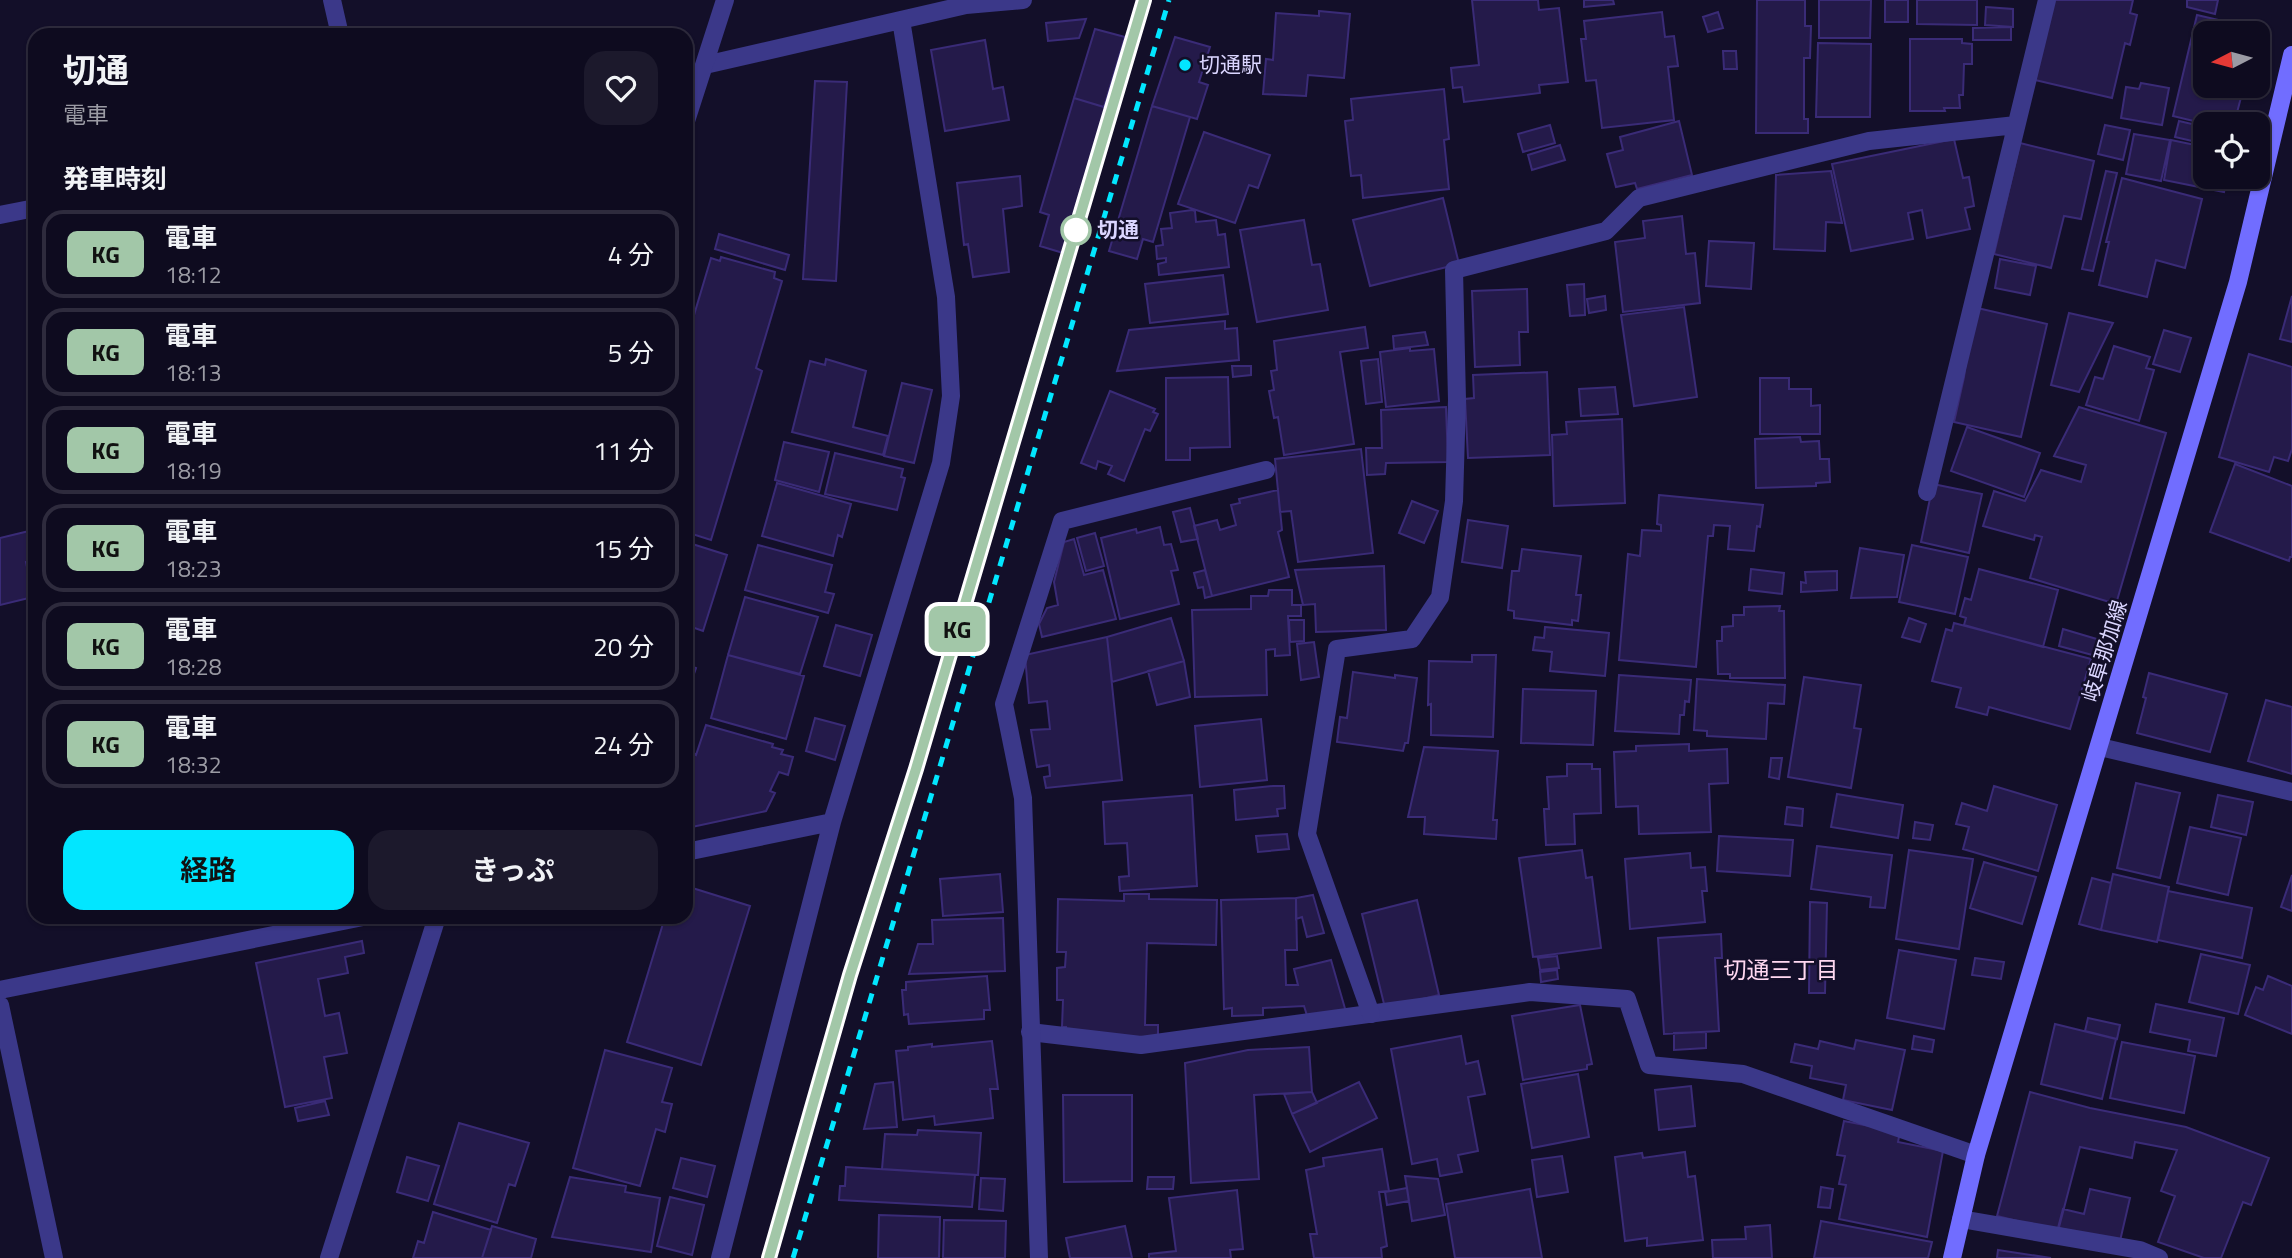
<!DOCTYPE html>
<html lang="ja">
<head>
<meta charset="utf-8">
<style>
  body { margin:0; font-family:"Titillium Web","Noto Sans JP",sans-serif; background:#1c192c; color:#f1f3f6; height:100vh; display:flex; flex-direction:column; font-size:26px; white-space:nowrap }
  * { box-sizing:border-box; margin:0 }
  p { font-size:23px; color:#9b9ba4 }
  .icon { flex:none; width:38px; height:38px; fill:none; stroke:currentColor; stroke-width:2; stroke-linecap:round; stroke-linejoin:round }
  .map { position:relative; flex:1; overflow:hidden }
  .sheet { position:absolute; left:28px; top:28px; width:665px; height:896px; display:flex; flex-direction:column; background:#0e0b1f; border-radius:21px; box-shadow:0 2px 5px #0004,0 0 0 2px #2e2b3d }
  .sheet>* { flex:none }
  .badge { padding:0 14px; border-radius:10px; font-size:24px; line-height:46px }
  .needle { width:46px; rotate:264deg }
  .controls { position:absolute; left:2193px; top:21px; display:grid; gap:14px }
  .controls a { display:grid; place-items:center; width:77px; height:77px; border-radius:14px; background:#0e0b1f; box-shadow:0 2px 5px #0004,0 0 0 2px #2e2b3d; font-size:35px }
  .map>.badge { position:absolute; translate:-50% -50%; box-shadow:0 0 0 4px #fff }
  h2 { padding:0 35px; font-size:26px; line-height:63px }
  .round { display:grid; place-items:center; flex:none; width:74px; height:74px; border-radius:21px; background:#1c192c }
  .overview { display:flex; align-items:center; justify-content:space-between; height:119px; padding:0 35px }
  h1 { font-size:33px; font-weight:700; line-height:52px }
  .cta { display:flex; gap:14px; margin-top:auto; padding:14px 35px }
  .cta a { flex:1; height:80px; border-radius:21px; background:#02e6ff; color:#111; font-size:28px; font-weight:700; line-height:80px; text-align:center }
  .cta a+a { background:#1c192c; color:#f1f3f6 }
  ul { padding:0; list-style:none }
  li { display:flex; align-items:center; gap:21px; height:88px; margin:0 14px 10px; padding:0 21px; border:4px solid #2e2b3d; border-radius:21px }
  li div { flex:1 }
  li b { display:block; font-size:26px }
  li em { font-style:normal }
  li .badge { min-width:77px; font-weight:700; text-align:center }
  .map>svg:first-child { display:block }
  .building { fill:#241a4a; stroke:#3a2b77; stroke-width:2 }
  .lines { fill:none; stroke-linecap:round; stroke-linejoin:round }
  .service { stroke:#3b3889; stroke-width:18 }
  .minor { stroke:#3b3889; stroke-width:18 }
  .tertiary { stroke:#3b3889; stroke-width:18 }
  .secondary { stroke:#716dff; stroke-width:18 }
  .rail { stroke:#02e6ff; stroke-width:5; stroke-dasharray:10 9; stroke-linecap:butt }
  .line-casing { stroke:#fff; stroke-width:16 }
  .line { stroke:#a2c7a8; stroke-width:10 }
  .poi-dot { fill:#02e6ff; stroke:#130f29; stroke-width:2.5 }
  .stop-dot { fill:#fff; stroke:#a2c7a8; stroke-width:3.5 }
  .labels { text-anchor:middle; stroke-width:5; stroke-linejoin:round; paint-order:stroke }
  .poi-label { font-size:21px; fill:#dbd6ff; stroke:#130f29; text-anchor:start }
  .stop-label { font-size:21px; font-weight:bold; fill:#dbd6ff; stroke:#130f29; text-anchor:start }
  .street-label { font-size:21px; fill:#dbd6ff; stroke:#130f29 }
  .neighbourhood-label { font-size:23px; fill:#ffd8f1; stroke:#130f29 }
</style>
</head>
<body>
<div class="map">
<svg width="2292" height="1258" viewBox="0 0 2292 1258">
  <rect width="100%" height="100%" fill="#130f29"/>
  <path class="building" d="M1472,0h66l1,10 20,-2 9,74 -29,3 1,8 -76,9 -2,-15 -9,1 -2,-20 28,-3z
    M1584,0h29l1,4 -30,3z
    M1757,0h48v26h6l-1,32h-6v61h4v14h-52z
    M1819,0h52l-1,38h-51z
    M1885,0h23v22h-23z
    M1917,0h60v25l-60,-1z
    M2053,0h80l-3,13 7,2 -7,30 -5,-2 -13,55 -77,-18z
    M2187,0h31l-3,14 -28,-7z
    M1986,7l27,2v18l-28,-2z
    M1319,11l31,3 -6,64 -36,-3 -2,21 -43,-2 3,-35 7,1 3,-47 43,3z
    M1662,12l3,25 9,-1 4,30 -10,1 6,53 -72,8 -6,-48 -10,1 -5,-42h5l-2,-18z
    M1718,12l5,16 -15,4 -5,-15z
    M2197,15l60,14 -1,4h-51v53h39l-10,38h-28l-33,-8z
    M1086,19l-7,19 -31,3 -2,-18z
    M2011,27v13h-38v-12z
    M1095,29l30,8 -21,70 -30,-9z
    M1175,37l35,10 -11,35 9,3 -11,34 -45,-13z
    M1910,39h52v4l10,1v20h-8l-1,31h-4l1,13h-16l1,3h-35z
    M985,40l8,49 10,-2 6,33 -64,11 -14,-81z
    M1818,43l53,1 -1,73h-54z
    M1723,51h13l1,18h-13z
    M815,81l32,1 -11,199 -33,-2z
    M2141,83l28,5 -7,37 -41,-7 5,-31 13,2z
    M1444,89l5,50 -5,1 5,49 -86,9 -2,-23 -10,1 -6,-55 8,-1 -2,-21z
    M1074,98l33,10 -44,145 -23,-7 9,-31 -9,-3z
    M1152,106l38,11 -37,125 -10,-3 -6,20 -28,-8z
    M1679,121l13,54 -55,14 -2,-6 -19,4 -9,-33 16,-4 -3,-13z
    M2179,121l26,6v17l-30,-7z
    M1550,125l5,18 -32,9 -5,-18z
    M2105,125l25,5 -7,30 -25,-6z
    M1204,132l66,23 -12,33 -9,-3 -14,38 -57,-19z
    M2134,134l36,6 -9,41 -35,-7z
    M1954,139l9,39 6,-1 5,29 -9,2 5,21 -43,9 -5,-28 -14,3 5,26 -62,12 -19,-87z
    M2171,140l34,7v30h22l-3,15 -60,-12z
    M2020,143l74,18 -13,58 -17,-3 -13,52 -57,-14z
    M1560,145l5,15 -33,10 -4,-15z
    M1831,171l11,52 -16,-1 -1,29 -51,-2 2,-74z
    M2106,171l11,2 -24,98 -11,-2z
    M1020,176l2,30 -19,3 6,63 -36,5 -5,-33 -4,1 -7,-62z
    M2122,178l80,21 -17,69 -29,-8 -9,37 -48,-12 10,-43h-3z
    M1443,198l16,66 -89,22 -17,-66z
    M1192,210l3,1 1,11 20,-2 2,15 7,-1 4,33 -70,8 -1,-11 8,-2v-4l-9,1 -1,-13 7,-1 -2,-16 11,-1 -2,-15z
    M1682,216l4,38 9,-1 5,50 -77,9 -8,-70 30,-4 -2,-17z
    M1304,220l8,45 8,-1 8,46 -71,12 -17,-92z
    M719,234l70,21 -4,15 -70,-21z
    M1709,241l45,2 -3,46 -45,-3z
    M721,257l54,15 -1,6 8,3 -26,87 6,3 -51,169 -25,-8v-190l25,-84 9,3z
    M2000,259l36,7 -6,29 -35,-7z
    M1223,275l5,39 -78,9 -5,-39z
    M1584,284l1,31 -15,1 -3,-31z
    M1527,289l1,43h-9l1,33 -45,2 -3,-76z
    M1605,296l1,14 -17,3 -2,-14z
    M2292,296v46l-12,-3z
    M1684,307l13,90 -63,9 -13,-91z
    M1973,307l74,17 -26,113 -67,-15 10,-45z
    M2069,313l44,10 -34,69 -28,-7z
    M1225,321v8l12,-1 2,32 -122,11 12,-41z
    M1365,327l3,21 -28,4 14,92 -70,11 -6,-38 -4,1 -5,-27 5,-1 -3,-19 6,-1 -3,-29z
    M2164,330l27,8 -11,34 -27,-8z
    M1425,332l3,13 -34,4 -1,-13z
    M2114,346l36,11 -4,11 8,2 -15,51 -53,-16 9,-28 8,2z
    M1410,348v3l24,-2 5,52 -53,6 -6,-55z
    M2249,354l43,13v82l-4,12 -14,-4 -5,15 -50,-15z
    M826,359l40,12 -13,56 35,9 -5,19 -91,-23 18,-71 15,4z
    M1378,359l4,43 -16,2 -5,-43z
    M1232,366h19v9l-18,2z
    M1547,372l3,83 -82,3 -3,-59 9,-1 -1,-23z
    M1228,377l2,70 -40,1v12h-24v-82z
    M1760,378h29v11h22v17l9,-1v29h-60z
    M902,383l30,7 -18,73 -30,-7z
    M1615,387l3,27 -37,2 -2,-27z
    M1110,391l45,18 -2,3 5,2 -8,17 -5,-2 -21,52 -16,-7 4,-8 -14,-5 -2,8 -15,-6z
    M1446,407l2,55 -62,1 -1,11 -18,1 -1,-27h16l-1,-38z
    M2079,407l87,26 -50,171 -86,-26 12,-41 -7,-2 -1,5 -51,-14 11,-35 31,10 16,-31 40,12 5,-17 -32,-9z
    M1622,419l3,84 -71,3 -2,-71 15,-1 -1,-12z
    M1967,427l73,26 -16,44 -73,-26z
    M1800,437l1,5 18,-1 1,18h9l1,23 -14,1v3l-60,2 -1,-49z
    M784,442l45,10 -10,40 -44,-12z
    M1361,449l12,104 -75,9 -7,-51 -11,1 -5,-53z
    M835,453l68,16 -2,8 4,1 -8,32 -72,-16z
    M2235,464l57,22v71h-2l-1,4 -79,-29z
    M777,483l74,21 -9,33 -4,-2 -5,21 -71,-20z
    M1933,484l49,10 -13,59 -48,-11z
    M1278,490l4,40 -4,2 11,45 -77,19 -18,-70 23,-6 3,10 16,-5 -5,-20 9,-2 -1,-4z
    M1659,495l104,10 -3,22 -3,-1 -3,25 -26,-2 2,-23 -16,-1 -1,11h-5l-12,131 -77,-7 9,-106 12,2 2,-26 19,1v-6l-4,-1z
    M1412,501l26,10 -14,32 -25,-10z
    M1190,508l8,31 -17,3 -8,-30z
    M1468,520l40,6 -6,42 -40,-6z
    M1160,527l4,18 7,-1 7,26 -7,1 8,33 -59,15 -19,-81 35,-9 1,4z
    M29,531l6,29 -9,2 7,35 -33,8v-67z
    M1095,533l9,33 -18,5 -9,-33z
    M1074,539l10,36 19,-5 13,49 -74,18 -3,-13 8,-16 11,-3 -4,-23 10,-40z
    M686,542l41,13 -24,76 -17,-6z
    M758,545l74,20 -7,27 9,2 -6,19 -83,-23z
    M1912,545l56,12 -13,57 -56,-12z
    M1860,548l44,7 -7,42 -46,1z
    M1522,549l59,7 -5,39h5l-3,26 -6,-1v5l-58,-7v-7l-6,-1 4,-39h7z
    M1384,566l2,64 -70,2 -1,-28 -12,1 -8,-35z
    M1751,569l33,4 -2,21 -33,-4z
    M1979,569l79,21 -15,57 -79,-22 2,-7 -6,-2 5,-18 6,2z
    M1205,570l7,26 -7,2 -2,-11 -5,1 -4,-15z
    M1837,571v19l-36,2v-10l5,1 -1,-11z
    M1269,590h23v15h9v11h-13l2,39 -15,1v-7l-9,1 1,45 -72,2 -3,-87 59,-1v-13h17z
    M745,597l73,20 -18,57 -72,-19z
    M1780,606l-1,5h5l1,67h-55v-4h-12l-1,-33h5v-14l11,-1v-11h11v-8z
    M1171,618l13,43 -72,21 -5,-45z
    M1909,618l17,6 -6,18 -18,-5z
    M1289,620h15v21l-14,1z
    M1954,623l137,36 -21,70 -81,-22 -2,8 -31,-8 5,-19 -29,-7 14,-52 6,2z
    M836,625l36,10 -12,41 -36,-10z
    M1545,627l64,6 -4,43 -55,-5 2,-19 -19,-2 2,-13 9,1z
    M2063,629l37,11 -4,16 -37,-10z
    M1107,637l15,143 -76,8 -2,-11 6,-1 -1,-11 -12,2 -6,-37 19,-1 -3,-28 -18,2 -4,-48z
    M1314,642l5,35 -18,3 -4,-36z
    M728,655l76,21 -18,63 -75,-21z
    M1472,655h24l-3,82 -62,-2v-31l-3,1 1,-44 43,1z
    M1184,661l6,36 -33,8 -9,-34z
    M686,664l10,4 -10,29z
    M1353,672l42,6v-3l22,3 -9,65h-3l-2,8 -66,-9 3,-25 7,1z
    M2149,673l78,21 -17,58 -73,-19 9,-35 -3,-1z
    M1619,675l72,5 -2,22 -4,-1 -1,14h-4l-1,19 -64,-3z
    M1804,677l57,8 -7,43 7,1 -10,59 -63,-11z
    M1697,679l88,6 -1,19 -16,-1 -2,36 -59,-3v-5l-13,-1z
    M1523,689l73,2 -3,54 -72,-2z
    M2266,700l26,7v67l-44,-13z
    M815,718l30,8 -10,34 -29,-9z
    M1261,719l6,61 -67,7 -5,-61z
    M706,725l67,19 -1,3 11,3 -2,4 12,3 -5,18 -9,-3 -9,19 5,2 -9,18 -74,16 -6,-1v-54l6,-19 4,2z
    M1689,744v7l38,-2 1,34 -19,1 2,48 -72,2 -1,-28 -22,1 -2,-55 22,-1v-5z
    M1424,747l74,4 -5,69h4l-1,19 -72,-5 1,-17h-17z
    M1771,758h11l-3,21 -10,-2z
    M1567,764h25v5h8l1,44 -27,1 1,30 -29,1 -2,-36h5l-2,-32 20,-1z
    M2136,783l44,10 -20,85 -43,-10z
    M1273,786h11l1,22 -8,1 1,7 -42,4 -2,-30z
    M1994,786l63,19 -19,66 -75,-22 6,-22 -13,-3 6,-21 25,8z
    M1837,794l66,11 -5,33 -67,-11z
    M1192,795l5,91 -77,5 -1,-14 10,-1 -2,-33 -22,1 -2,-42z
    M2218,795l35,7 -7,33 -35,-8z
    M1787,807l16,2 -1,17 -17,-2z
    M1915,822l18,3 -3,15 -17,-2z
    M2190,827l51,11 -13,57 -51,-12z
    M1287,834l2,15 -31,3 -2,-16z
    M1719,836l74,4 -3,36 -73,-5z
    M1817,846l75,9 -7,53 -15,-1 1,-10 -60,-8z
    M1582,850l4,28 6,-1 9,71 -68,9 -14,-99z
    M1909,850l64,9 -14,90 -63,-10z
    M1690,853l1,15 14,-1 2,24h-5l3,31 -75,7 -5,-70z
    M1984,862l52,15 -14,47 -52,-16z
    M1000,874l3,38 -60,4 -3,-37z
    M2113,874l56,13 -12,55 -56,-12z
    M2292,875v36l-11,-4z
    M2092,878l19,5 -10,47 -22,-6z
    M686,886l64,20 -49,159 -74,-23 38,-125h21z
    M2168,891l84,17 -10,50 -84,-18z
    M1124,894h25v5l68,1 -1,45 -69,-2 -2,82h13v14l-92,-3v-9h-4l1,-27h-6v-32l8,-1 1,-15h-9l1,-53 66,2z
    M1313,895l11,38 -17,4 -5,-20 -6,2v-21z
    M1296,898l1,52h-12l1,35h12l-4,-16 37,-9 15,52 -37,10 -5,-16 -41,2v7l-31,1v-8l-8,1 -3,-109z
    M1417,900l22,95 -54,13 -23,-94z
    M1810,902l17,1 -2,90h-16z
    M1003,918l2,53 -96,3 9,-30h15l-1,-24z
    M1721,934l1,24h-7l4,73 -55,3 -6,-96z
    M362,941l2,12 -19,4 3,16 -30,6 7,37 14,-3 8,40 -23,4 8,41 -47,9 -29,-144z
    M1899,950l57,10 -12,69 -57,-11z
    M2201,954l49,11 -12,49 -49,-12z
    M1557,956l2,12 -19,2 -2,-12z
    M1975,958l29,4 -3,17 -29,-4z
    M1557,970l1,9 -17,3 -1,-10z
    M987,976l3,34h-6v9l-75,5 -1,-10 -4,1 -2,-25h4v-8z
    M2268,976l24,10v48l-47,-19 11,-28 7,3z
    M2156,1004l68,14 -8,38 -28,-5 2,-11 -40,-8z
    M1580,1005l12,59 -5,1v4l-64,11 -11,-64z
    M2088,1018l32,7 -3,14 -32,-8z
    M2055,1024l61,15 -14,60 -61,-15z
    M1706,1032v16l-32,2v-17z
    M1461,1036l5,28 12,-3 7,33 -17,3 10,54 -20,4 4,17 -22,4 -3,-17 -25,5 -21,-115z
    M1914,1036l20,4 -2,12 -20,-3z
    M1856,1040l49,10 -13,60 -49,-10 3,-15 -36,-7 2,-12 -21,-4 4,-18 23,5 2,-8 34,8z
    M992,1041l6,48h-8l3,29 -58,7 -1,-9 -31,4 -7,-69 12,-1v-3l24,-3v3z
    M2122,1042l73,14 -11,57 -74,-15z
    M1309,1047l3,45 -58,3 5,84 -68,4 -6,-120 63,-13z
    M605,1050l67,18 -10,34 10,2 -7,28 -9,-3 -16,57 -67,-18z
    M1578,1074l11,63 -57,11 -11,-64z
    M893,1082l4,45 -33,2 11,-45z
    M1359,1082l18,36 -67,34 -18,-38z
    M1691,1086l4,40 -36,4 -4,-40z
    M1312,1092l5,11 -25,11 -8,-20z
    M2030,1092l60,16 96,19 83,31 -18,47 -8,-3 -22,56h-17l-46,-16 17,-46 -14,-5 16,-41 -42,-8 -3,16 -52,-11 -22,84 -61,-15z
    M1063,1095h69v86l-68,1z
    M325,1101l4,14 -31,6 -3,-13z
    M1844,1121l56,11 -2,10 45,9 -16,86 -88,-18 7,-34 -7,-1 6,-28 -8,-1z
    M459,1123l70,20 -14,43 -6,-2 -12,39 -63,-19z
    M918,1130l63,3 -3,42 -96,-6 3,-35 32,1z
    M1382,1149l7,42 -10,1 8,54 -6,2 1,10h-68l-4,-24h7l-11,-64 18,-4 -1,-8z
    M1685,1152l3,25 7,-1 8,64 -56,6v-8l-22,3 -10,-84 27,-4 1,5z
    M1562,1156l6,36 -31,5 -5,-37z
    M407,1157l32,9 -11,35 -31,-9z
    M681,1158l34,8 -8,31 -34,-9z
    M846,1167l129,8 -3,32 -133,-7 1,-14h5z
    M1405,1176l33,3 7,36 -33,6z
    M570,1177l56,9 -1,6 35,6 -9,54 -99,-15z
    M1148,1177h26l-1,12h-26z
    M981,1178l24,1 -2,32 -24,-2z
    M1821,1187l12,2 -3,19 -12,-1z
    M1407,1188l2,13 -22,4 -2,-13z
    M1530,1189l12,69h-87l-9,-54z
    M2090,1189l40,9 -10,43 -62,-13 5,-19 21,5z
    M1237,1190l6,59 -13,1 1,8h-82v-4l27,-3 -7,-53z
    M670,1197l34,8 -12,50 -35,-9z
    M433,1212l58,18 -9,28h-69l5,-17 6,2z
    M879,1215l61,2 -1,41h-61z
    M944,1220l62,1 -1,37h-62z
    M1821,1221l111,21 -4,16h-114z
    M1770,1225l2,33h-59l-1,-18 34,-1 -1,-12z
    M492,1226l44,13 -5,19h-49z
    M1125,1226l7,32h-62l-4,-20z
    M1998,1250l53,8h-54z"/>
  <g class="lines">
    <path class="service" d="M1030,1032l111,13 389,-53 97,7 22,66 94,9 233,81"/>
    <path class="minor" d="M332,0l8,35
      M705,65l261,-60 57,-5
      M1927,492l120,-492
      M2100,747l192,45
      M686,852l146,-30
      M0,990l363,-73
      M0,1005l54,253
      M1371,1014l-64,-180 30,-185 75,-10 28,-42 14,-96 3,-101 -3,-130 152,-39 33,-33 230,-57 147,-16
      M1961,1219l179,31 19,8
      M720,1258l112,-436 109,-359 10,-67 -5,-99 -45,-277
      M1039,1258l-16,-460 -19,-94 58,-183 204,-51"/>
    <path class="tertiary" d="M686,121l39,-121
      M0,215l35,-7
      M329,1258l108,-341"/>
    <path class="secondary" d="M1952,1258l24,-103 262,-873 54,-227"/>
    <path class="rail" d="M769,1258l81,-283 66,-205 229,-770
      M793,1258l376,-1258"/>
  </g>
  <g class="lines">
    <g class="line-casing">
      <path id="line" d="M769,1258l81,-283 66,-206 228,-769"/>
    </g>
    <use href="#line" class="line"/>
  </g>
  <circle class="poi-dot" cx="1185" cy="65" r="7"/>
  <circle class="stop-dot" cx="1076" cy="230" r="14"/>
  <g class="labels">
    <g class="poi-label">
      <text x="1199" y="72">切通駅</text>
    </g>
    <g class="stop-label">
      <text x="1097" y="237">切通</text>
    </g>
    <g class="street-label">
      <text transform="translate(2105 651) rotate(-73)" y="7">岐阜那加線</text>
    </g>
    <g class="neighbourhood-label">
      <text x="1781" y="978">切通三丁目</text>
    </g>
  </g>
</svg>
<div class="controls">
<a><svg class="needle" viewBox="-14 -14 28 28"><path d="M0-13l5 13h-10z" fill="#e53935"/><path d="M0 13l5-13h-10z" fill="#9b9ba4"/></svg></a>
<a><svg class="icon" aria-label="locate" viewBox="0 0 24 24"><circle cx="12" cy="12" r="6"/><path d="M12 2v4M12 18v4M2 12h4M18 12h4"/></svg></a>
</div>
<b class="badge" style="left:957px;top:629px;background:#a2c7a8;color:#111">KG</b>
<section class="sheet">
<div class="overview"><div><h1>切通</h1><p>電車</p></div><a class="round"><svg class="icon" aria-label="heart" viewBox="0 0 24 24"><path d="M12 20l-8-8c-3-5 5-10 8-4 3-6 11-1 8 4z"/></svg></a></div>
<h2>発車時刻</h2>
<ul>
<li><span class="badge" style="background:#a2c7a8;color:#111">KG</span><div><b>電車</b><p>18:12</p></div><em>4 分</em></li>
<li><span class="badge" style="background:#a2c7a8;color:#111">KG</span><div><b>電車</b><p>18:13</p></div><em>5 分</em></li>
<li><span class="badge" style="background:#a2c7a8;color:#111">KG</span><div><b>電車</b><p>18:19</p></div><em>11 分</em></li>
<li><span class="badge" style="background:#a2c7a8;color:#111">KG</span><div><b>電車</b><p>18:23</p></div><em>15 分</em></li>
<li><span class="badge" style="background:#a2c7a8;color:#111">KG</span><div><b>電車</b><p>18:28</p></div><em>20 分</em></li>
<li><span class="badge" style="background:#a2c7a8;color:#111">KG</span><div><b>電車</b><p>18:32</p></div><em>24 分</em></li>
</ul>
<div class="cta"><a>経路</a><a>きっぷ</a></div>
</section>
</div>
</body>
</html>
